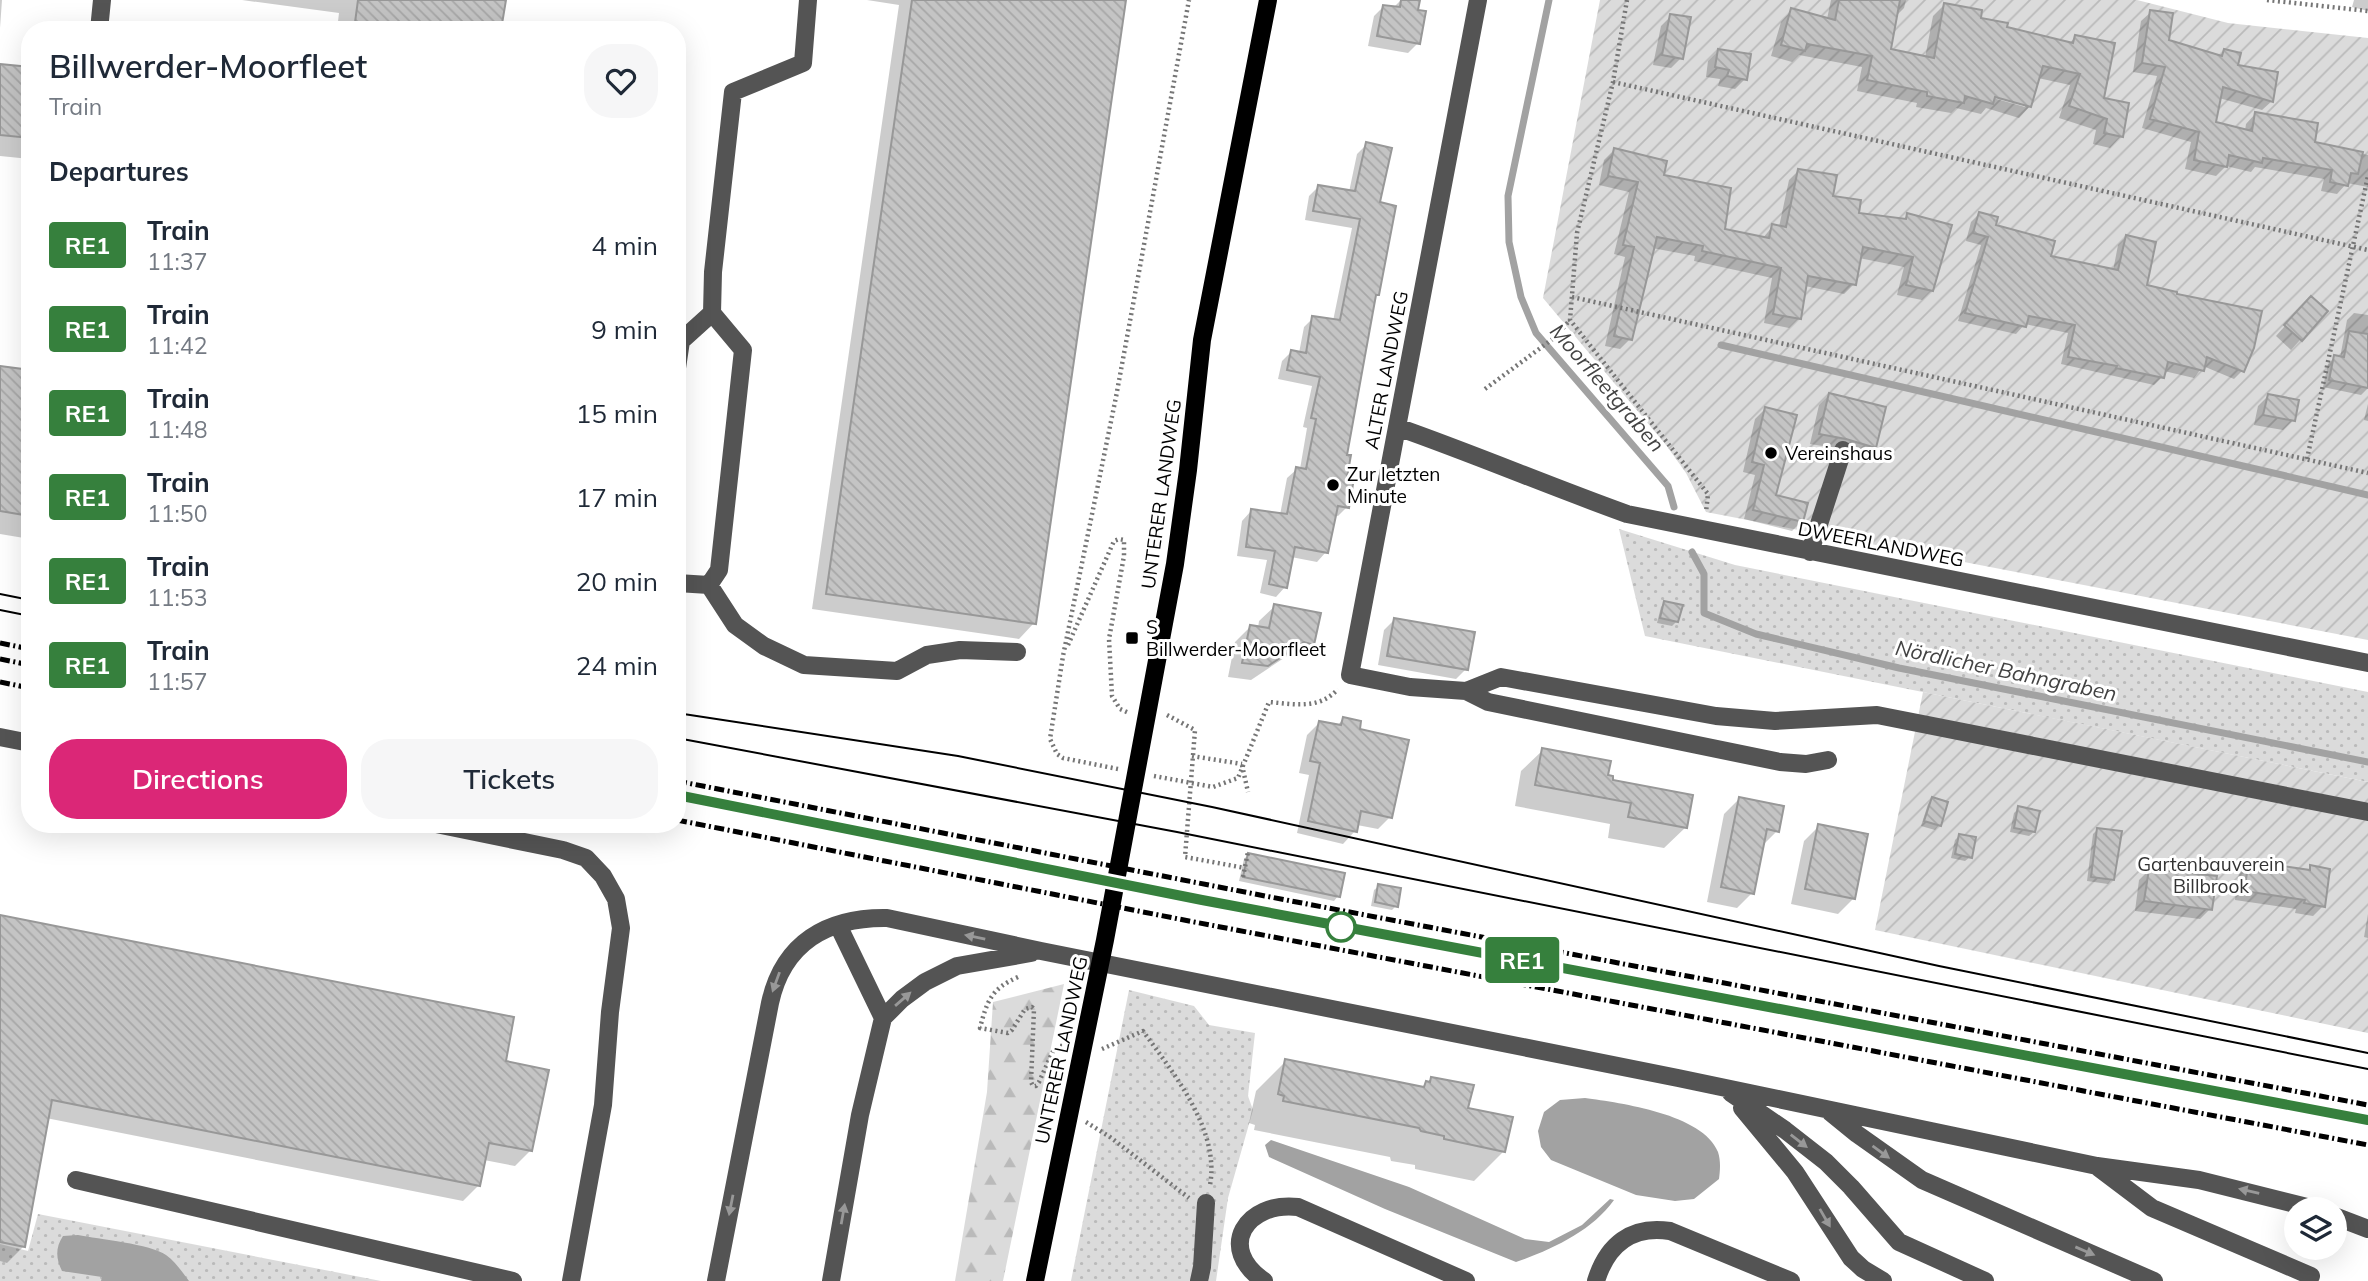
<!DOCTYPE html>
<html lang="en">
<head>
<meta charset="utf-8">
<style>
  body { margin:0; font-family:Mulish,sans-serif; background:#f6f6f7; color:#1f2937; height:100vh; display:flex; flex-direction:column; font-size:26px; white-space:nowrap }
  * { box-sizing:border-box; margin:0 }
  p { font-size:23px; color:#747a83 }
  .icon { flex:none; width:38px; height:38px; fill:none; stroke:currentColor; stroke-width:2; stroke-linecap:round; stroke-linejoin:round }
  .map { position:relative; flex:1; overflow:hidden }
  .drawer { position:absolute; left:21px; top:21px; width:665px; height:812px; display:flex; flex-direction:column; background:#fff; border-radius:28px; box-shadow:0 7px 28px #0002 }
  .drawer>* { flex:none }
  .badge { padding:0 14px; border-radius:5px; font-size:24px; line-height:46px }
  .buttons { position:absolute; left:2284px; top:1197px; display:grid; gap:14px }
  .buttons a { display:grid; place-items:center; width:63px; height:63px; border-radius:50%; background:#fff; box-shadow:0 7px 28px #0002; font-size:35px }
  .map>.badge { position:absolute; translate:-50% -50%; box-shadow:0 0 0 4px #fff }
  h2 { padding:0 28px; font-size:26px; line-height:63px }
  .round { display:grid; place-items:center; flex:none; width:74px; height:74px; border-radius:28px; background:#f6f6f7 }
  .headline { display:flex; align-items:center; justify-content:space-between; height:119px; padding:0 28px }
  h1 { font-size:33px; font-weight:600; line-height:52px }
  .button { display:flex; gap:14px; margin-top:auto; padding:14px 28px }
  .button a { flex:1; height:80px; border-radius:28px; background:#db2777; color:#fff; font-size:28px; font-weight:600; line-height:80px; text-align:center }
  .button a+a { background:#f6f6f7; color:#1f2937 }
  ul { padding:0; list-style:none }
  li { display:flex; align-items:center; gap:21px; height:84px; padding:0 28px }
  li div { flex:1 }
  li b { display:block; font-size:26px }
  li em { font-style:normal }
  li .badge { min-width:77px; font-weight:700; text-align:center }
  .map>svg:first-child { display:block }
  .grass { fill:url(#grass-dots) }
  .forest { fill:url(#forest-firs) }
  .garden { fill:url(#garden-furrows) }
  .water { fill:#a2a2a2 }
  .shadow { fill:#0003; fill-rule:evenodd }
  .lines { fill:none; stroke-linecap:round; stroke-linejoin:round }
  .stream { stroke:#a2a2a2; stroke-width:7 }
  .building { fill:url(#building-back-hatch); stroke:#989898; stroke-width:2 }
  .path { stroke:#767676; stroke-width:4.5; stroke-dasharray:2 3.5; stroke-linecap:butt }
  .minor { stroke:#545454; stroke-width:18 }
  .major { stroke:#000; stroke-width:18 }
  .tram { stroke:#000; stroke-width:2 }
  .rail { stroke:#000; stroke-width:5; stroke-dasharray:10 3.5 2 3.5; stroke-linecap:butt }
  .oneway { fill:#989898 }
  .line-casing { stroke:#fff; stroke-width:16 }
  .line { stroke:#36803d; stroke-width:10 }
  .poi-dot { fill:#000; stroke:#fff; stroke-width:2.5 }
  .stop-dot { fill:#fff; stroke:#36803d; stroke-width:3.5 }
  .labels { text-anchor:middle; stroke-width:6; stroke-linejoin:round; paint-order:stroke }
  .street-label { font-size:19px; fill:#000; stroke:#fff }
  .poi-label { font-size:19px; fill:#000; stroke:#fff; text-anchor:start }
  .park-label { font-size:19px; fill:#323232; stroke:#fff }
  .water-label { font-size:21px; font-style:italic; fill:#434343; stroke:#fff }
</style>
</head>
<body>
<div class="map">
<svg width="2368" height="1281" viewBox="0 0 2368 1281">
  <defs>
    <pattern id="grass-dots" width="8" height="8" patternUnits="userSpaceOnUse" patternTransform="scale(1.75)"><rect width="8" height="8" fill="#dbdbdb"/><path d="M2 2h.1M6 6h.1" fill="none" stroke="#bababa" stroke-width="1.8" stroke-linecap="round"/></pattern>
    <pattern id="forest-firs" width="22" height="20" patternUnits="userSpaceOnUse" patternTransform="scale(1.75)"><rect width="22" height="20" fill="#dbdbdb"/><path d="M5 1l3.5 6h-7zM16 11l3.5 6h-7z" fill="#bababa"/></pattern>
    <pattern id="garden-furrows" width="10" height="10" patternUnits="userSpaceOnUse" patternTransform="scale(1.75)"><rect width="10" height="10" fill="#dbdbdb"/><path d="M-1 1l2-2M0 10L10 0M9 11l2-2" fill="none" stroke="#bababa"/></pattern>
    <pattern id="building-back-hatch" width="6" height="6" patternUnits="userSpaceOnUse" patternTransform="scale(1.75)"><rect width="6" height="6" fill="#c4c4c4"/><path d="M-1 5l2 2M0 0l6 6M5-1l2 2" fill="none" stroke="#a7a7a7"/></pattern>
  </defs>
  <rect width="100%" height="100%" fill="#fff"/>
  <path class="grass" d="M1619,529l116,36 633,127v90l-723,-146z
    M1129,990l65,16 15,19 46,8 -7,63 5,14 -25,88 -12,83h-145z
    M38,1214l343,67h-381v-37l28,7z"/>
  <path class="forest" d="M1064,984l-61,297h-48l32,-189 6,-90z"/>
  <path class="garden" d="M1600,0h537l91,23 140,15v602l-662,-128 -20,-39 -20,-28 -123,-147z
    M1923,692l445,90v251l-493,-103z"/>
  <path class="water" d="M1585,1098c36,5 118,16 133,54 3,9 2,19 1,27l-25,20 -19,2 -39,-6 -85,-35 -10,-13 -3,-16 6,-19 16,-12z
    M1271,1140l138,47 116,52 24,3 33,-17 28,-26 4,1c-22,31 -63,50 -98,62l-131,-53 -116,-52 -4,-12z
    M78,1235c20,4 73,9 88,20 10,7 16,17 23,26h-88l1,-4 -40,-6c-6,-12 -7,-23 1,-35z"/>
  <path class="shadow" d="M0,0h2l-2,28z
    M242,0h262l-5,30h-162l2,-17z
    M867,0h258l-91,623 -15,16 -207,-30 87,-604z
    M1401,0h9l8,43 -10,10 -40,-7 6,-30 10,-10 9,2z
    M1831,0h75l-2,8 -9,9 -7,34 37,7 8,-42 12,-12 60,25 64,15 6,-7 27,63 19,36 -11,12 -17,-4 3,-14 -37,-12 11,-33 -32,-7 -8,28 -11,12 -33,-10 -5,6 -25,-6 -5,5 -35,-6 1,-4 -60,-12 5,-24 -63,-12 -7,7 -21,-6 10,-34 11,-12 35,9zM1987,93l38,11v3l-39,-11z
    M2354,0h14v11l-16,-4z
    M2151,12l16,29 52,16 6,-6 10,15 37,35 -10,9 -43,-12 -5,25 31,8 1,-7 9,-10 58,29 55,12v32l-21,-4 -10,11 -16,-3 3,-12 -69,-12 -4,5 -25,-6 -10,10 -31,-7 6,-27 -49,-14 15,-52 -24,-4 8,-51z
    M1671,16l10,42 -10,10 -18,-3 8,-39z
    M1718,51l27,28 -10,10 -17,-3 2,-7 -14,-2 2,-16z
    M0,66l30,2v91l-30,-3z
    M1367,144l11,60 -1,90 -3,3 -29,159 2,51 -9,9 -4,-1 -8,37 -9,10 -26,-5 -6,30 -9,10 -16,-4 7,-33 -30,-4 5,-35 9,-10 29,4 7,-37 10,-9h3l7,-41 -4,-1 9,-41 -34,-7 4,-18 9,-9 8,1 5,-26 9,-9 20,3 19,-93 -47,-8 4,-24 9,-9 31,5 8,-38z
    M1614,150l48,26 61,54 39,9 11,-13 6,1 10,-47 10,-10 32,28 26,16 46,7 5,-6 24,75 -10,10 -25,-5 7,-28 -45,-9 -5,26 -10,10 -39,-8 -6,32 -10,10 -25,-5 8,-45 -78,-17 1,-5 -43,-8 -22,91 -10,10 -15,-3 20,-89 -11,-3 15,-62 -30,-7 5,-25z
    M1979,214l15,12 55,31 64,14 5,-26 8,-8 19,49 97,85 -8,8 -31,-13 -9,12 -30,-7 -2,6 -8,8 -93,-21 7,-31 -43,-9 -9,10 -58,-13 23,-76 -15,-4 5,-19z
    M2301,308l25,3 -35,39 -15,-14z
    M2354,313l14,2v73l-7,7 -38,-8 5,-23 7,-7 5,1 7,-38z
    M0,368l30,4v167l-30,-5z
    M1829,395l55,13 -10,39 -10,10 -29,-9 -25,-4 9,-39z
    M2268,396l25,24 -10,10 -29,-5 4,-19z
    M2368,404v17l-4,-1z
    M1765,409l9,87 28,25 -10,10 -48,-12 11,-44 -12,-3 12,-53z
    M1665,603l12,18 -5,5 -15,-3 4,-16z
    M1275,606l37,38 -15,15 -10,-3 -36,24 -23,-3 7,-35 15,-15 8,1 1,-7z
    M1394,620l72,49 -10,10 -78,-14 6,-35z
    M1343,719l15,11 32,87 -12,12 -21,-4 -2,6 -12,13 -46,-11 12,-58 -10,-2 8,-38 12,-12 18,3z
    M1543,750l63,26 4,5 76,46 -22,21 -56,-10 2,-14 -95,-18 6,-35z
    M1739,799l38,32 -15,15 -10,47 -15,15 -30,-6 17,-88z
    M1932,799l7,26 -4,5 -14,-4 7,-22z
    M2019,808l15,24 -5,4 -19,-4 4,-19z
    M1819,826l35,72 -16,16 -47,-10 13,-63z
    M2098,829l14,50 -4,5 -21,-3 6,-47z
    M1959,836l11,21 -5,4 -14,-3 4,-18z
    M1248,855l90,41 -4,5 -95,-20 5,-22z
    M2249,863l58,8 4,-4 12,39 -10,10 -18,-3 1,-4 -61,-9 4,-27z
    M2149,870l61,39 -10,10 -65,-8 4,-31z
    M1379,886l17,20 -4,4 -21,-4 3,-16z
    M2368,914v24l-4,-1z
    M0,916l503,146 28,88 -16,16 -31,-6 -5,25 -16,16 -417,-83 -23,129 -16,16 -7,-2z
    M1286,1061l135,28 11,-11 34,31 38,42 -30,30 -59,-12v-4l-24,-4 -1,-4 -136,-27 1,-5 -6,-2 7,-32z"/>
  <g class="lines">
    <path class="stream" d="M1549,0l-41,196 1,46 12,55 15,36 132,153 6,21
      M1721,345l647,150
      M1692,552l12,22v39l52,21 143,34 469,94"/>
  </g>
  <path class="building" d="M358,0h148l-5,30h-147z
    M912,0h214l-90,624 -210,-30z
    M1401,0h19l-2,10 8,1 -6,33 -43,-8 6,-31 17,2z
    M1839,0h61l-9,49 43,9 10,-55 38,7 -1,8 27,5 -1,4 66,16 2,-8 40,8 -11,55 25,5 -6,34 -19,-4 3,-14 -38,-13 11,-32 -37,-8 -12,41 -36,-10 -2,7 -28,-8 -1,7 -37,-7v-4l-60,-12 5,-24 -65,-12 -2,7 -24,-6 10,-37 44,12z
    M2150,10l23,3 -4,27 53,16 2,-7 17,4 -3,12 40,7 -5,30 -50,-15 -7,35 36,9 3,-19 63,11 -3,19 48,10 -5,22 -7,-1 -3,13 -18,-4 2,-12 -69,-12 -1,5 -33,-8 -2,12 -33,-7 5,-28 -49,-13 15,-52 -23,-4z
    M1670,14l21,3 -8,42 -21,-4z
    M1718,49l33,5 -4,26 -20,-4 2,-6 -14,-3z
    M0,64l30,3v71l-30,-3z
    M1366,142l26,6 -12,54 16,4 -17,89h-3l-29,160h4l-4,22 7,1 -5,30 -11,-2 -10,47 -33,-6 -8,41 -18,-4 6,-33 -29,-4 5,-38 36,5 9,-47 10,2 10,-50 -5,-1 9,-41 -33,-7 4,-20 15,3 6,-37 28,4 20,-101 -47,-8 5,-26 37,6z
    M1614,148l53,13 -3,14 67,13 -6,41 44,9 3,-14 14,3 12,-58 39,6 -4,21 28,4 -2,13 47,6 1,-6 45,12 -19,66 -27,-6 7,-28 -50,-10 -7,38 -48,-9 -7,43 -28,-5 8,-46 -79,-17 1,-5 -46,-9 -25,103 -18,-4 20,-89 -11,-2 15,-63 -30,-6z
    M1979,212l19,5 -2,8 59,16 -4,15 67,14 8,-35 30,7 -9,43 30,7v2l85,17 -8,37 -10,24 -37,-15 -3,14 -36,-9 -4,16 -48,-10 1,-2 -49,-9 7,-32 -46,-9 -3,11 -61,-14 23,-76 -15,-4z
    M2311,296l17,15 -26,30 -18,-16z
    M2349,331l19,3v54l-39,-8 5,-25 10,2z
    M0,366l30,4v146l-30,-5z
    M1829,393l57,14 -10,41 -30,-9 -27,-5z
    M2268,394l31,6 -4,21 -32,-6z
    M1765,407l32,8 -21,80 32,8 -5,19 -50,-12 11,-45 -12,-3z
    M1664,601l19,4 -5,17 -18,-4z
    M1274,604l47,9 -7,32 -10,-3 -36,24 -26,-3 8,-38 19,3z
    M1394,618l81,14 -7,38 -81,-14z
    M1343,717l18,4 -1,8 49,11 -17,78 -31,-7 -4,21 -49,-11 12,-58 -10,-2 9,-40 22,4z
    M1542,748l69,13 -3,14 5,1v4l80,15 -6,33 -59,-11 3,-14 -96,-18z
    M1739,797l45,9 -5,26 -12,-3 -13,65 -33,-7z
    M1932,797l16,5 -7,24 -17,-5z
    M2018,806l22,5 -5,21 -21,-4z
    M1818,824l50,10 -13,65 -50,-10z
    M2097,828l25,3 -8,49 -23,-3z
    M1959,834l17,3 -4,21 -17,-4z
    M1248,853l97,20 -5,24 -97,-20z
    M2249,861l61,9v-5l20,4 -5,38 -21,-4 1,-3 -61,-9z
    M2149,869l68,7 -5,34 -68,-9z
    M1378,884l23,4 -3,19 -23,-5z
    M0,915l514,102 -8,44 43,9 -17,81 -43,-8 -9,43 -428,-86 -27,147 -25,-5z
    M1285,1059l139,28 2,-6 4,1 1,-5 43,8 -6,23 45,9 -8,35 -61,-13v-3l-23,-5 -2,-3 -136,-27 1,-5 -6,-2z"/>
  <g class="lines">
    <path class="path" d="M1627,0l-14,82 -36,151 -7,87 138,174 -2,18
      M2267,0l101,11
      M1613,82l755,168
      M1572,297l796,176
      M1485,389l69,-51 16,-18
      M2307,459l61,-283
      M1068,645l46,-104 5,-2 5,1v16l-15,83 3,57 8,13 9,4
      M1167,715l28,15 -10,127 60,11
      M1192,756l50,8
      M1242,765l6,27
      M1118,769l-55,-11 -6,-4 -7,-15 13,-83 53,-259 73,-397
      M1154,776l59,11 25,-9 31,-76c25,2 50,8 69,-13
      M1243,877l5,-25
      M1018,977c-27,12 -31,24 -38,51l28,5 4,-3 13,-21 7,-2 2,2 -3,73 2,4h3l3,-4 15,-33 4,-3h8
      M1102,1049l41,-18c31,43 77,99 67,154
      M1086,1122l24,15 79,61"/>
    <path class="minor" d="M1478,0l-128,675 60,12 56,4 35,-14 215,39 59,5 102,-6 491,97
      M99,30l3,-30
      M677,368l4,-27 31,-28
      M1397,427c77,27 152,59 230,87l741,149
      M1810,552l33,-102
      M677,583l32,2 10,-15 24,-220 -31,-37 1,-41 20,-180 70,-29 5,-63
      M709,585l26,40 29,21 40,19 93,6 30,-16 33,-5 57,2
      M1466,691l22,11 292,60 26,2 22,-4
      M0,737l30,6
      M436,824l127,26 23,8 17,18 13,23 5,29 -11,84 -7,93 -32,176
      M838,925l45,93
      M1731,1093l54,37 41,32 25,25 48,55 86,39
      M1742,1108l53,64 56,86 12,11 20,12
      M1830,1112l27,22 65,46 232,101
      M2099,1168l53,40 159,68
      M76,1180l437,101
      M2334,1216l34,13
      M716,1281l54,-278c13,-60 57,-86 117,-85l154,33 637,127 419,88 102,14 116,29
      M831,1281l29,-166 23,-97 19,-19 23,-17 32,-16 74,-13
      M1199,1281l3,-14 4,-64
      M1264,1281c-48,-33 -18,-80 34,-74l168,74
      M1596,1281c11,-36 35,-56 74,-50l121,50"/>
    <path class="major" d="M1035,1281l70,-341 70,-376 13,-94 14,-130 66,-340"/>
    <path class="tram" d="M0,594l30,6
      M0,610l30,6
      M677,713l281,43 254,51 727,159 429,87
      M677,738l500,94 1191,237"/>
    <path class="rail" d="M0,643l30,6
      M0,659l30,6
      M0,682l30,6
      M677,781l588,115 1103,209
      M677,795l676,134 1015,191
      M677,820l512,101 1179,224"/>
  </g>
  <defs><path id="oneway-solid" d="M-6-.8H1V-3.2L6.5 0L1 3.2V.8H-6Z" transform="scale(1.75)"/></defs>
  <g class="oneway">
    <use href="#oneway-solid" transform="translate(975 937) rotate(-168)"/>
    <use href="#oneway-solid" transform="translate(776 982) rotate(110)"/>
    <use href="#oneway-solid" transform="translate(903 999) rotate(-41)"/>
    <use href="#oneway-solid" transform="translate(1799 1141) rotate(38)"/>
    <use href="#oneway-solid" transform="translate(1881 1152) rotate(36)"/>
    <use href="#oneway-solid" transform="translate(2249 1191) rotate(-167)"/>
    <use href="#oneway-solid" transform="translate(731 1205) rotate(101)"/>
    <use href="#oneway-solid" transform="translate(843 1214) rotate(-80)"/>
    <use href="#oneway-solid" transform="translate(1825 1218) rotate(60)"/>
    <use href="#oneway-solid" transform="translate(2085 1251) rotate(23)"/>
  </g>
  <g class="lines">
    <g class="line-casing">
      <path id="line" d="M677,795l525,105 1166,220"/>
    </g>
    <use href="#line" class="line"/>
  </g>
  <g class="poi-dot">
    <circle cx="1771" cy="453" r="7"/>
    <circle cx="1333" cy="485" r="7"/>
    <rect x="1125" y="631" width="14" height="14" rx="3.5"/>
  </g>
  <circle class="stop-dot" cx="1341" cy="927" r="14"/>
  <g class="labels">
    <g class="street-label">
      <text transform="translate(1386 370) rotate(-79)" y="7">ALTER LANDWEG</text>
      <text transform="translate(1161 494) rotate(-82)" y="7">UNTERER LANDWEG</text>
      <text transform="translate(1881 544) rotate(11)" y="7">DWEERLANDWEG</text>
      <text transform="translate(1061 1050) rotate(-78)" y="7">UNTERER LANDWEG</text>
    </g>
    <g class="poi-label">
      <text x="1785" y="460">Vereinshaus</text>
      <text x="1347" y="481">Zur letzten<tspan x="1347" dy="22">Minute</tspan></text>
      <text x="1146" y="634">S<tspan x="1146" dy="22">Billwerder-Moorfleet</tspan></text>
    </g>
    <g class="park-label">
      <text x="2211" y="871">Gartenbauverein<tspan x="2211" dy="22">Billbrook</tspan></text>
    </g>
    <g class="water-label">
      <text transform="translate(1607 388) rotate(49)" y="7">Moorfleetgraben</text>
      <text transform="translate(2006 671) rotate(12)" y="7">Nördlicher Bahngraben</text>
    </g>
  </g>
</svg>
<div class="buttons">
<a><svg class="icon" aria-label="layers" viewBox="0 0 24 24"><path d="M12 4l9 5-9 5-9-5zM3 14l9 5 9-5"/></svg></a>
</div>
<b class="badge" style="left:1522px;top:960px;background:#36803d;color:#fff">RE1</b>
<section class="drawer">
<div class="headline"><div><h1>Billwerder-Moorfleet</h1><p>Train</p></div><a class="round"><svg class="icon" aria-label="heart" viewBox="0 0 24 24"><path d="M12 20l-8-8c-3-5 5-10 8-4 3-6 11-1 8 4z"/></svg></a></div>
<h2>Departures</h2>
<ul>
<li><span class="badge" style="background:#36803d;color:#fff">RE1</span><div><b>Train</b><p>11:37</p></div><em>4 min</em></li>
<li><span class="badge" style="background:#36803d;color:#fff">RE1</span><div><b>Train</b><p>11:42</p></div><em>9 min</em></li>
<li><span class="badge" style="background:#36803d;color:#fff">RE1</span><div><b>Train</b><p>11:48</p></div><em>15 min</em></li>
<li><span class="badge" style="background:#36803d;color:#fff">RE1</span><div><b>Train</b><p>11:50</p></div><em>17 min</em></li>
<li><span class="badge" style="background:#36803d;color:#fff">RE1</span><div><b>Train</b><p>11:53</p></div><em>20 min</em></li>
<li><span class="badge" style="background:#36803d;color:#fff">RE1</span><div><b>Train</b><p>11:57</p></div><em>24 min</em></li>
</ul>
<div class="button"><a>Directions</a><a>Tickets</a></div>
</section>
</div>
</body>
</html>
